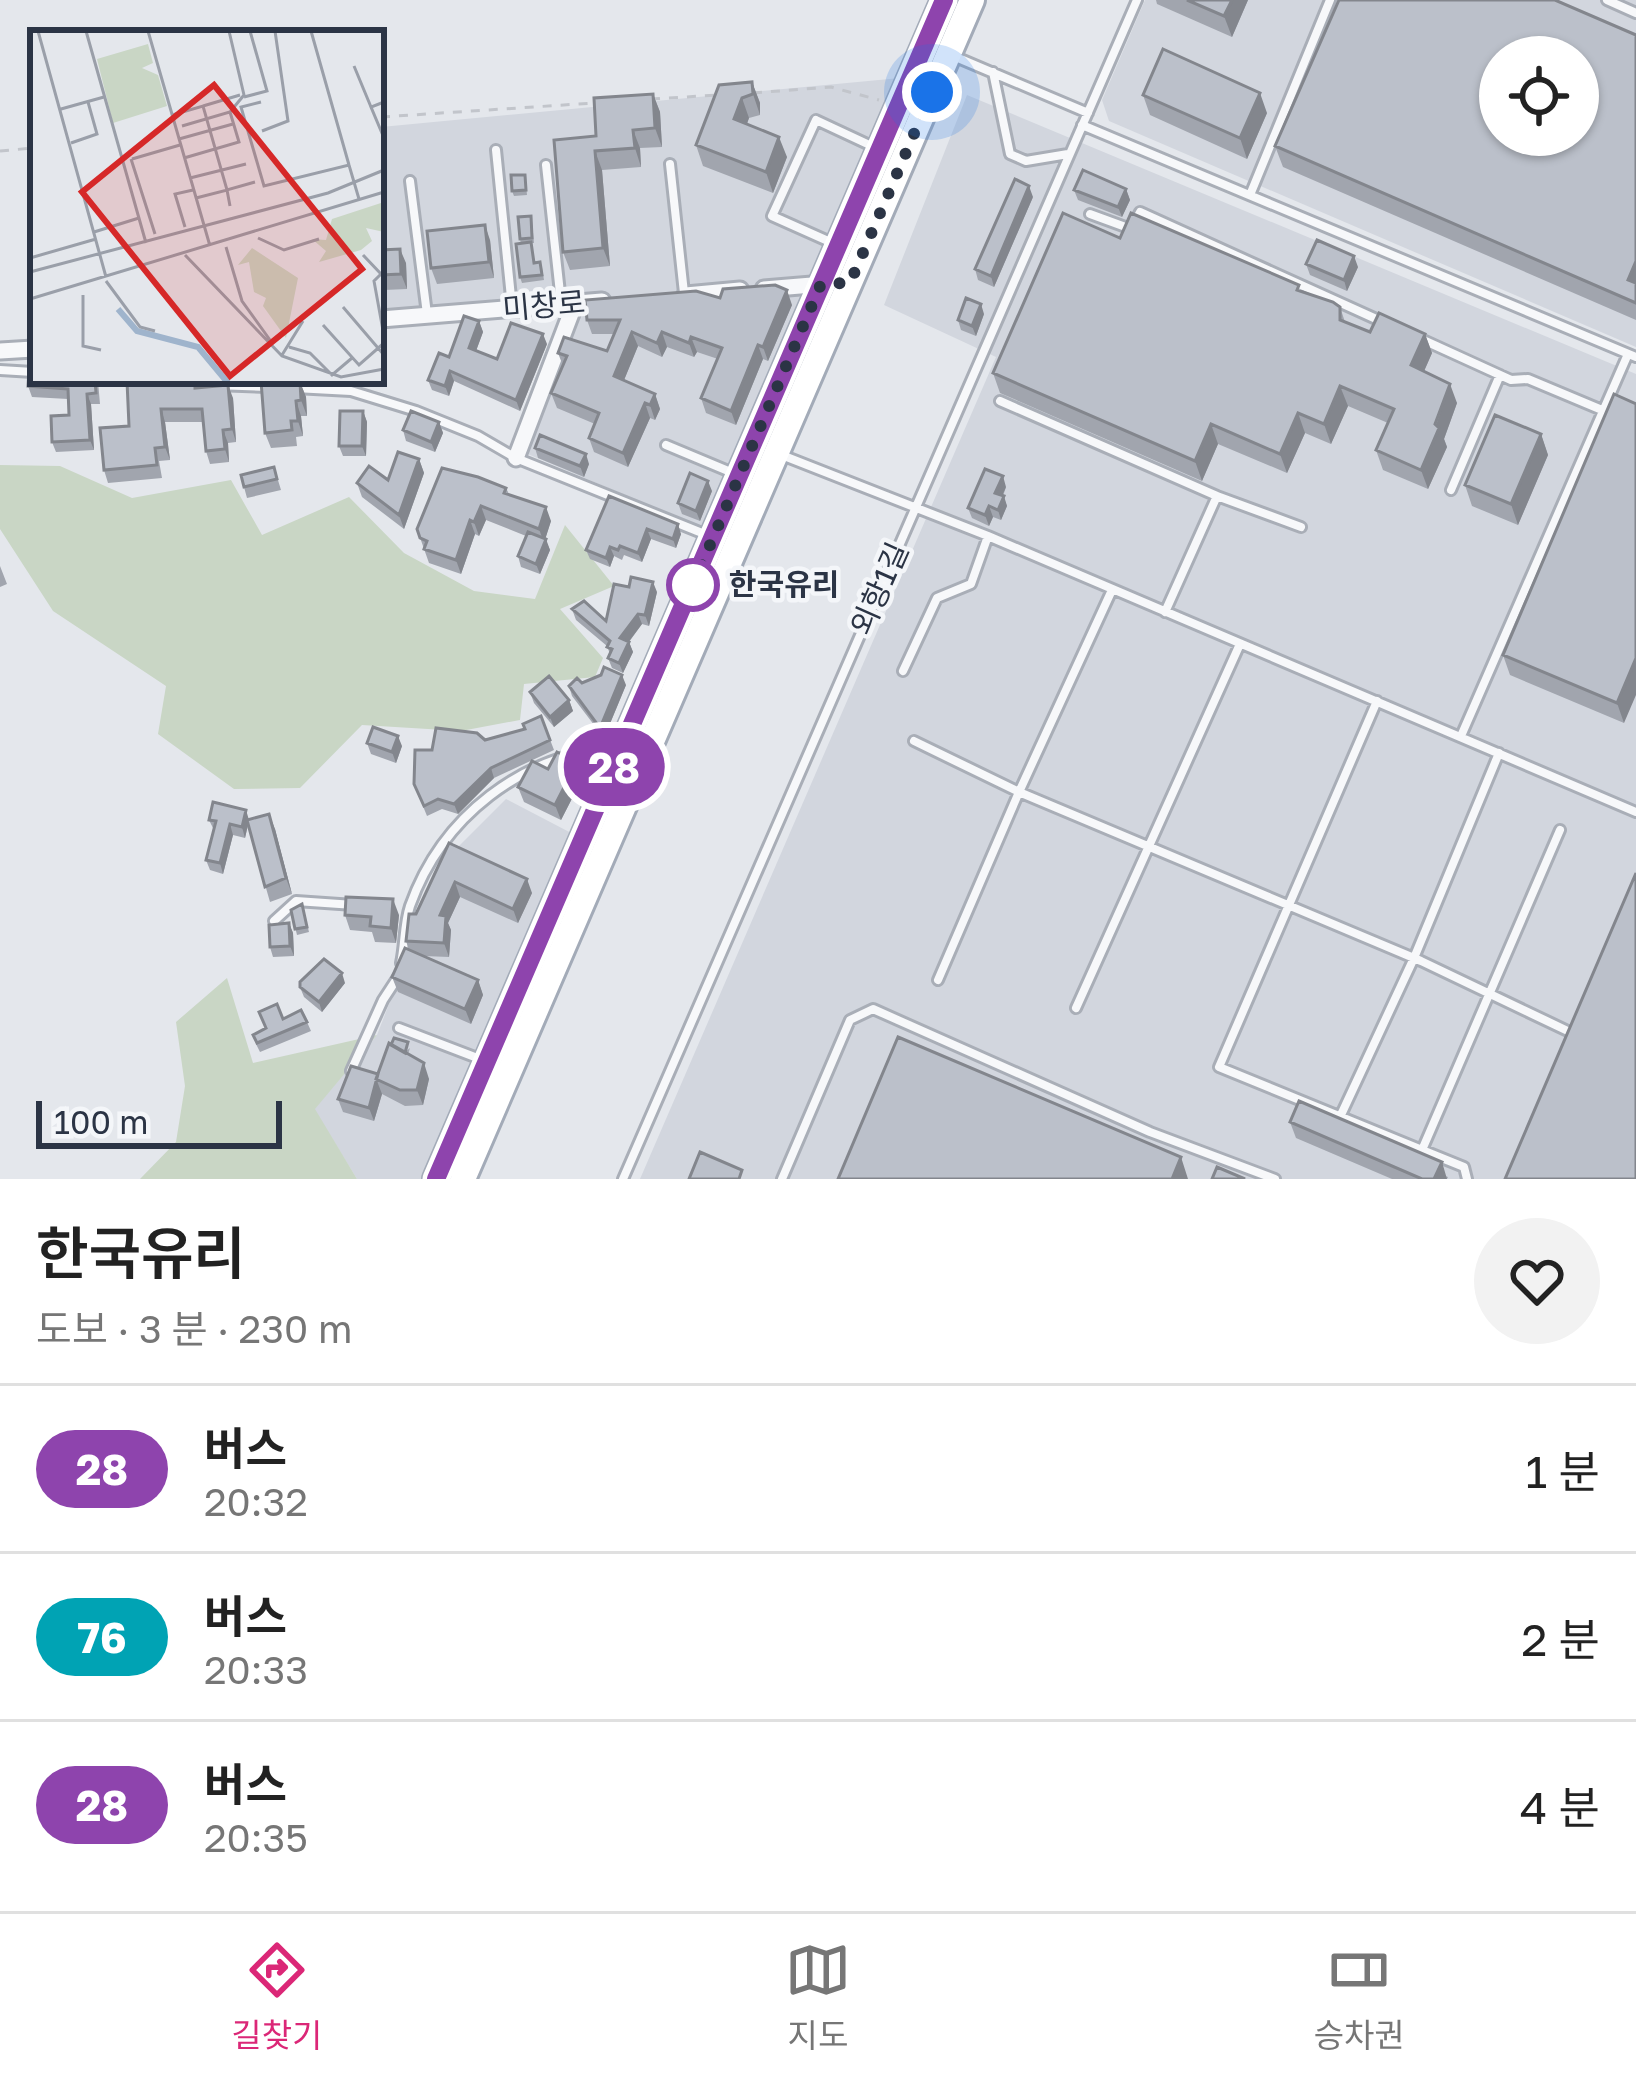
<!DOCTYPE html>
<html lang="ko">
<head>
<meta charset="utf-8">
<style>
  body { margin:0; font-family:"Golos Text","Noto Sans KR",sans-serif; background:#f2f2f2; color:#222; height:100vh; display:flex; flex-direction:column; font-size:45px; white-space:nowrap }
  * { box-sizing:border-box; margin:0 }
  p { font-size:39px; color:#767676 }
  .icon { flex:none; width:66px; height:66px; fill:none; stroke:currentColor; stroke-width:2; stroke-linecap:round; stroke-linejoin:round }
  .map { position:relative; height:1179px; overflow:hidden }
  .details { display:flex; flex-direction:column; background:#fff; flex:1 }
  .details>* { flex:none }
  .badge { padding:0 24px; border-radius:39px; font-size:42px; line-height:78px }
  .fabs { position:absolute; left:1479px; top:36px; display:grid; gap:24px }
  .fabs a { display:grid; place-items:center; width:120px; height:120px; border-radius:50%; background:#fff; box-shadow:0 3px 9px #0004; font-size:60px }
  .scale { position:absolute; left:36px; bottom:30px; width:246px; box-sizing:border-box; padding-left:12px; border:6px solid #2b3445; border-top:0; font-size:33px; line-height:42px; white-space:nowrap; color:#2b3445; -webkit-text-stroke:9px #f4f6f9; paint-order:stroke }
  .you { position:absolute; width:60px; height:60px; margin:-30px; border:9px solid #fff; border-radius:50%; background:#1a73e8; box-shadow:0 0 0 18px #1a73e833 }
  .map>.badge { position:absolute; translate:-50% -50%; box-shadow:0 0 0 6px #fff }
  .round { display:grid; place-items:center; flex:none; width:126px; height:126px; border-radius:63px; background:#f2f2f2 }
  .overview { display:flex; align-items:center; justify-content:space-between; height:204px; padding:0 36px }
  h1 { font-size:57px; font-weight:600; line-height:90px }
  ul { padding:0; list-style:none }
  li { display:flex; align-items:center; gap:36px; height:168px; padding:0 36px; border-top:3px solid #e0e0e0 }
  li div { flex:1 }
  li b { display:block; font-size:45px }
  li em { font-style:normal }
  li .badge { min-width:132px; font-weight:700; text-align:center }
  .tab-bar { display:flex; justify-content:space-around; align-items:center; height:168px; border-top:3px solid #e0e0e0; background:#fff; font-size:33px; color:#767676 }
  .tab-bar a { display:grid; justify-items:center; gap:6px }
  .tab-bar .selected { color:#db2777 }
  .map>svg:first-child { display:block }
  .built { fill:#d2d6de; fill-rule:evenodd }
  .green { fill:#c9d6c5 }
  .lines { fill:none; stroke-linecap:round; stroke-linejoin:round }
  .service-casing { stroke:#a9aeb7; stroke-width:14 }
  .minor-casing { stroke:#a9aeb7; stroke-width:21 }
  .primary-casing { stroke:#a3abb8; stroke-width:30 }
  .path { stroke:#c2c5cb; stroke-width:3; stroke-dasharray:9 9; stroke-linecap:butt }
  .service { stroke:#f7f8fa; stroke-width:8 }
  .minor { stroke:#f7f8fa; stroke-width:15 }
  .primary { stroke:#fff; stroke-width:24 }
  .wall { fill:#a1a5ae }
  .shaded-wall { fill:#83868d }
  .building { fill:#bbc0ca; stroke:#83868d; stroke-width:3; fill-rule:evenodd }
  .line-casing { stroke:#fff; stroke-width:27 }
  .line { stroke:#8e44ad; stroke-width:18 }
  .walk { stroke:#2b3445; stroke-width:12; stroke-dasharray:0 21.6 }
  .stop-dot { fill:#fff; stroke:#8e44ad; stroke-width:6 }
  .labels { text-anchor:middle; stroke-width:9; stroke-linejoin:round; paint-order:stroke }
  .street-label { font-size:30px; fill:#2b3445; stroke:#f4f6f9 }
  .stop-label { font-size:30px; font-weight:bold; fill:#2b3445; stroke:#f4f6f9; text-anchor:start }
  .inset-river { fill:none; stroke:#9fb4cc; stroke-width:6 }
  .inset-road { fill:none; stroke:#9a9fa9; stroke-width:3 }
  .view { fill:#d62828; fill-opacity:0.15; stroke:#d62828; stroke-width:6 }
  .inset-edge { fill:none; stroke:#2b3445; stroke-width:6 }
</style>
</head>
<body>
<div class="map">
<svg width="1636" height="1179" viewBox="0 0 1636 1179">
  <rect width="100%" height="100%" fill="#e4e7ec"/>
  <path class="built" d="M1145,0h491v347l-527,-226 -7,-21zM1500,57h78v78h-78z
    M900,78l-192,452 -197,-83 49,-132 -179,4v-192z
    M967,95l669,279v805h-996l356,-822 -112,-52z
    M506,799l69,36 -151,344h-67l-43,-70 63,-74 68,-175z"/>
  <path class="green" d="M0,465l60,1 72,32 99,-18 31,55 87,-38 55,56 70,38 61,8 30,-74 49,61 -54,23 43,49 -8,19 -71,7 -4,36 -59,11 -99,-6 -62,63 -66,1 -76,-55 8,-48 -113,-75 -53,-82z
    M227,978l26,85 124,-28 -62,74 42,70h-217l36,-37 9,-56 -9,-64z"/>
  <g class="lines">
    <g class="service-casing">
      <path id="service" d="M1607,0l29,13
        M951,55l137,58
        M993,72l17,82 16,7 42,-7
        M1082,125l554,232
        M496,150l16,157
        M670,164l14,129
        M546,165l15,137
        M410,181l17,133
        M1250,195l80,-195
        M1090,214l41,15 9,-17 245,111
        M837,245l-65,-29 44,-96 60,28
        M1421,339l90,41 17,-1 74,31
        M0,370l33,2
        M187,384l81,3
        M295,388l56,3 65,20 62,25 38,22 191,77
        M1000,401l217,95 -52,116
        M666,445l67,28
        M779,454l209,82 648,276
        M1451,490l49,-115
        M1217,496l84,31
        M903,671l34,-73 34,-14 17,-48
        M1377,701l-158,366 203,83
        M1461,736l167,-382
        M914,741l105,51 93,-202
        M274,921l22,-20 58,4
        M401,963c4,-18 3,-39 9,-57 32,-90 112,-151 206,-159
        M938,980l81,-188 402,169 153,73 1,-4
        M1076,1008l164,-364
        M399,1028l81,31
        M351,1071l32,-71 15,-23
        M1340,1117l74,-159 85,-205
        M623,1179l514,-1179
        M782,1179l68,-159 23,-11 277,123 125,47
        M1467,1179l-3,-12 -42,-17 138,-320"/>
    </g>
    <g class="minor-casing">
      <path id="minor" d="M764,289l60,-5
        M686,295l54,-5
        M381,319l221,-18
        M0,351l33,-2
        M516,458l59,-155"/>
    </g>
    <g class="primary-casing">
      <path id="primary" d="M436,1179l508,-1179
        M463,1179l509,-1179"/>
    </g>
    <path class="path" d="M753,93l78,-6 48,13
      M651,99l68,-4
      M381,117l213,-14
      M0,151l33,-3"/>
    <use href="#service" class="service"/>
    <use href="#minor" class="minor"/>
    <use href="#primary" class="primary"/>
  </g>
  <path class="wall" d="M1156,0h92l-16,37 -75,-33z
    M1636,35v285l-353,-153 -8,-21z
    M752,82l8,21v12l-11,3 -2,6 40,33 -14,36 -70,-27 -7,-21z
    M653,94l7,18 2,35 -22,1 1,19 -39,3 8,96 -40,4 -7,-18 33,-116z
    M1143,95l124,18 -20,46 -97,-44z
    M525,175l2,20 -13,1 -2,-5z
    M1126,189l4,11 -8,17 -44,-17 -4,-10z
    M1033,197l-39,90 -16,-7 -3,-11z
    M532,222l2,21h-3l4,20 7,5 2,12 -22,3 -2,-6 1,-33 -1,-5z
    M1120,238l181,53 39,16 5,15 25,10 55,2 7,19 -8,18 33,32 -13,36 3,8 -19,42 -45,-19 -7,-20 12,-27 -40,-17 -17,38 -26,-11 -18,40 -69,-29 -16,37 -202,-88 -7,-20z
    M490,240l4,38 -57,6 -6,-16z
    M381,249l25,14 1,26 -23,1v11h-3z
    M1306,264l52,3 -11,24 -37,-16z
    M720,298l72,7 -24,56 -5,-2 -27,66 -30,-12 -5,-15 17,-39 -21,-7 -3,5 -27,-10 -5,10 -24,-11 -14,34 31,14 5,15 -5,11 -5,-2 -22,49 -34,-15 -5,-14 6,-14 -38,-16 -6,-15 12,-27 -5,-13 49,-2 7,-17h-22l-5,-14z
    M984,314l-8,22 -15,-6 -3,-10z
    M479,321l4,11 -7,19 21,8 50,-15 -27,67 -66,-30 -5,15 -17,-6 -4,-10z
    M33,381h65l2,23h-9l3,46 -38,2 -4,-10 17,-27 -1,-16 -36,-2 -4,-11z
    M196,381l2,7 35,10 3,44 -8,1 1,19 -19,2 -4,-13 -3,-29h-38l5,38 -11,1 3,17 -54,5 -4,-13 25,-44z
    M300,382l6,15 1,19h-6l2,20 -7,1 1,9 -26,2 -6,-15z
    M1614,394l10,329 -114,-48 -7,-20z
    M363,411l4,11 -1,34h-23l-4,-10z
    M439,422l4,11 -8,19 -29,-11 -3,-11z
    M1541,434l7,21 -30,70 -46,-19 -7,-21z
    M535,448l54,16 -5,13 -46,-19z
    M419,459l5,14 -20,56 -42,-32 -5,-14 31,-3z
    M274,467l7,23 -34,8 -3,-11z
    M1006,487l-3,9 4,10 -6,14 -8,-3 -4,9 -17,-8 -4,-10z
    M506,488l3,6 42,27 -6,18 5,11 -10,24 -19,-7 -3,-11 8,-20 -40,-16 -7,16 -4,-2 -14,40 -32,-11 -12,-34z
    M712,491l-12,30 -18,-7 -4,-11z
    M609,496l72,38 -5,14 -25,-9 -9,23 -18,-7 -2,5 -8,-4 -4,11 -20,-8 -4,-9z
    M0,566l7,18 -7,3z
    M657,592l-8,34 -7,-2 -13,18 4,10 -10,21 -11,-5 -4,-10 2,-4 -3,-8 -31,-26 -4,-11 34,12z
    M626,685l-22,53 -32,-42 -3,-10z
    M530,692l39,8 4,11 -19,16 -20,-24z
    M541,716l13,34 -60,28 -36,36 -16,-5 -15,7 -13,-32 18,-34 53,-10 40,-11z
    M367,743l35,3 -6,17 -25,-9z
    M577,762l6,15 -22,43 -37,-18 -6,-15 30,-18z
    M249,819l26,10 17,65 -22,8 -22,-77 -3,13 -12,-3 -10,39 -13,-4 -4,-10 8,-30 -5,-10z
    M449,843l83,50 -14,30 -58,-26 -12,26 3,7 -2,27 -25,-1 54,24 5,15 -12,29 -73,-32 -6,-15 17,-27 -3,-9 10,-27z
    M302,904l7,28 -12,3 -6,-25z
    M345,915h54l-3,28 -21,-1 -3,-10 -22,-2z
    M289,923l4,10 1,23 -21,1 -3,-10z
    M345,983l-23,29 -18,-15 -4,-10z
    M283,1019l24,3 4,9 -51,21 -4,-8z
    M410,1048l-2,6 21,25 -6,26 -18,1 -23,-12 -8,27 -31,-9 -5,-13 40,-25z
    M1290,1122l158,55 -1,2h-55l-96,-41z"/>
  <path class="shaded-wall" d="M1232,0h16l-16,37 -8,-21z
    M752,82l8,21v12l-7,-21z
    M1260,93l7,20 -20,46 -7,-21z
    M653,94l7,18 2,35 -7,-19z
    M742,98l7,20 -8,21 -7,-20z
    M633,130l7,18 1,19 -6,-19z
    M779,137l8,20 -14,36 -7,-21z
    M595,151l7,19 8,96 -7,-18z
    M1029,186l4,11 -39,90 -3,-11z
    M1126,189l4,11 -8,17 -4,-10z
    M485,225l5,15 4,38 -5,-16z
    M400,249l6,14 1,26 -6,-15z
    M1354,256l4,11 -11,24 -3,-11z
    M1636,261v37l-8,-18z
    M787,290l5,15 -24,56 -5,-14z
    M981,304l3,10 -8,22 -4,-10z
    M479,321l4,11 -10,27 -4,-11z
    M632,332l6,14 -18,44 -6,-14z
    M662,332l5,15 -5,10 -5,-14z
    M543,334l4,10 -27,67 -4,-11z
    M1425,334l7,19 -14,32 -7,-20z
    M691,337l6,15 -3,5 -5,-14z
    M758,345l5,14 -27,66 -5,-14z
    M450,371l4,10 -5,15 -4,-10z
    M300,382l6,15 1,19 -6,-16z
    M1450,384l7,19 -13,36 3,8 -19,42 -7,-19z
    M228,385l5,13 3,44 -4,-13z
    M1340,386l8,20 -17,38 -7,-20z
    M87,394l4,10 3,46 -4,-10z
    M655,394l5,15 -5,11 -5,-15z
    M296,401l5,15 2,20 -5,-15z
    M645,403l5,15 -22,49 -5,-14z
    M161,409l4,13 5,38 -5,-13z
    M363,411l4,11 -1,34 -4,-10z
    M1298,413l7,20 -18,40 -7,-19z
    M439,422l4,11 -8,19 -4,-10z
    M1211,424l7,20 -16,37 -7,-20z
    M223,430l5,13 1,19 -4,-13z
    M1541,434l7,21 -30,70 -7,-21z
    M586,454l3,10 -5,13 -4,-11z
    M419,459l5,14 -20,56 -5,-14z
    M1003,476l3,11 -7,16 -4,-10z
    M708,481l4,10 -12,30 -4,-10z
    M1004,496l3,10 -6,14 -3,-10z
    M481,506l5,14 -7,16 -5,-14z
    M989,506l4,11 -4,9 -4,-11z
    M546,507l5,14 -7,22 -5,-14z
    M470,520l5,14 -14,40 -5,-14z
    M678,524l3,10 -5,14 -3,-9z
    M647,529l4,10 -9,23 -4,-9z
    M546,539l4,11 -10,24 -4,-10z
    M610,547l4,9 -4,11 -4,-9z
    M653,582l4,10 -8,34 -4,-11z
    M638,614l4,10 -18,24 -4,-10z
    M629,642l4,10 -10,21 -4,-10z
    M1636,658v37l-12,28 -7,-20z
    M622,675l4,10 -22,53 -4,-10z
    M569,700l4,11 -19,16 -4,-10z
    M398,736l4,10 -6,17 -4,-11z
    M577,762l6,15 -22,43 -6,-15z
    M491,768l3,10 -36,36 -4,-10z
    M246,810l3,10 -4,18 -3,-11z
    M269,814l6,15 17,65 -6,-16z
    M230,824l3,11 -10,39 -3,-11z
    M527,879l5,14 -14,30 -5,-14z
    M455,882l5,15 -12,26 3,7 -2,27 -5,-14 -4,-28z
    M393,899l6,16 -3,28 -5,-15z
    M289,923l4,10 1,23 -4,-10z
    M342,973l3,10 -23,29 -3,-10z
    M478,980l5,15 -12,29 -6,-15z
    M424,1063l5,16 -6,26 -6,-15z
    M377,1081l5,13 -8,27 -5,-13z
    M1181,1157l7,22h-16z
    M1442,1162l5,17h-13z"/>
  <path class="building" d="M1187,0h45l-8,16z
    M1339,0h216l81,35v226l-8,19 8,3v20l-361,-157zM1500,57h78v78h-78z
    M1163,49l97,44 -20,45 -97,-43z
    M752,82l1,12 -11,4 -8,21 45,18 -13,35 -70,-27 23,-60z
    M653,94l2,34 -22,2 2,18 -40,3 8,97 -40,4 -9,-112 42,-4 -2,-38z
    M1083,170l43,19 -8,18 -44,-17z
    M511,175h14l1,15 -14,1z
    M1015,179l14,7 -38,90 -16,-7z
    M1063,213l57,25 11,-25 168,72 -2,5 36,12 7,5v13l30,12 9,-19 46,21 -14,31 39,19 -15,40 4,4 -18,42 -45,-20 18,-41 -54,-23 -16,38 -26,-11 -18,41 -69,-30 -16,37 -202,-88z
    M531,216l1,22 -12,1 -2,-22z
    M485,225l4,37 -58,6 -4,-37z
    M1317,240l37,16 -10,24 -38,-16z
    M531,242l3,21 6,-1 2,13 -22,2 -4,-33z
    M400,249l1,25 -20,1v-25z
    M775,285l12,5 -24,57 -5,-2 -27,66 -30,-13 21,-50 -31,-11 -2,6 -27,-11 -5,11 -25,-11 -18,44 41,18 -5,11 -5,-2 -22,50 -34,-15 10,-25 -48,-20 16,-37 -9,-3 6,-16 43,14 13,-31h-33l-2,-20 111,-9 24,7 3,-9z
    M966,298l15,6 -9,22 -14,-6z
    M464,316l15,5 -10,27 28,11 14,-36 32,11 -27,66 -66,-29 -5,15 -17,-6 11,-27 10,4z
    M29,370h4v11h62l1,12 -9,1 3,46 -38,2 -1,-26 18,-1 -1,-26 -40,-3z
    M127,381h68v7l33,-3 4,44 -9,1 2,19 -19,2 -4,-42h-41l4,38 -10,1 2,17 -53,5 -4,-42 29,-2z
    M261,381l39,1 1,18 -5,1 2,20h-7l1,9 -27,3z
    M1614,394l22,10v254l-19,45 -114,-48z
    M340,411h23l-1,35h-23z
    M411,411l28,11 -8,20 -28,-12z
    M1495,415l46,19 -30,70 -46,-19z
    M540,435l46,19 -6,12 -45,-18z
    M398,452l21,7 -20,56 -42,-32 12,-17 19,14z
    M274,467l3,12 -33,8 -3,-12z
    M442,468l36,9 28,11 -2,5 42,14 -7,22 -58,-23 -7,16 -4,-2 -14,40 -32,-11 3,-8 -7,-3 -3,-9z
    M985,469l18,7 -8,17 9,3 -6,14 -9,-4 -4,9 -17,-7z
    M690,473l18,8 -12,30 -18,-8z
    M609,496l69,28 -5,15 -26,-10 -9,24 -18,-7 -2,4 -8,-3 -4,11 -20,-8z
    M528,532l18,7 -10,25 -18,-8z
    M631,577l22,5 -8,33 -7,-1 -18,24 9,4 -10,21 -11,-5 4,-9 -5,-2 3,-6 -38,-32 12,-8 22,20 8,-37 15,3z
    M604,667l18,8 -22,53 -31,-42 8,-8 5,5 19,-8z
    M549,676l20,24 -19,17 -20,-25z
    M541,716l9,24 -59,28 -37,36 -16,-5 -14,7 -10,-22 1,-34h17l4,-22 41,5 8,7 40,-11 -2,-5z
    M373,727l25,9 -6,16 -25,-9z
    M557,752l20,10 -22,43 -37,-18 14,-26 16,8z
    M213,802l33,8 -4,17 -12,-3 -10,39 -14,-3 10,-39 -7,-1z
    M269,814l17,64 -21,9 -18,-67z
    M449,843l78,36 -14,30 -58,-27 -15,33 6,1 -2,27 -38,-2 3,-27h7z
    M1636,873v306h-131z
    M346,897l47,2 -2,29 -21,-2 1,-9 -26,-2z
    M302,904l5,23 -12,2 -4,-19z
    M289,923l1,23 -20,1 -1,-22z
    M405,948l73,32 -13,29 -73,-32z
    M324,959l18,14 -23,29 -19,-15v-5z
    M277,1004l6,15 18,-9 6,12 -50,21 -4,-8 13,-7 -7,-16z
    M898,1037l283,120 -9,22h-334z
    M394,1038l14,4 -3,11 -14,-8z
    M389,1043l35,20 -7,27h-17l-24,-11z
    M351,1066l27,8 -9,34 -31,-9z
    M1299,1101l143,61 -8,17h-12l-132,-57z
    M700,1152l42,18 -3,9h-50z
    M1217,1167l28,12h-33z"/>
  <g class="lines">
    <g class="line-casing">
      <path id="line" d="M436,1179l508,-1179"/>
    </g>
    <use href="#line" class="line"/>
    <path class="walk" d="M693,585l128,-301 29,-1 82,-191"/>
  </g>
  <circle class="stop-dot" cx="693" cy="585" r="24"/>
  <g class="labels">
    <g class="street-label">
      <text transform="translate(544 306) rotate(-5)" y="10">미창로</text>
      <text transform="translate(880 589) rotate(-66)" y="10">외항1길</text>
    </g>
    <g class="stop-label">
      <text x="729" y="595">한국유리</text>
    </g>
  </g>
  <g transform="translate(30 30)">
    <rect width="354" height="354" fill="#e4e7ec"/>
    <path d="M118,14l5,19 -11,5 16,7 9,31 -54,17 -16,-64zM354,172v30l-18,-4 6,13 -11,9 -42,12 7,-11 -14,-12 14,1 6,-21zM222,218l46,30 -12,60 -23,-32 3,-8 -12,-6 -5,-30 -11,3z" fill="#c9d6c5"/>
    <path class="inset-river" d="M88,279l19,22 61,16 30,36"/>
    <path class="inset-road" d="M8,1l68,246M56,1l60,212M118,1l62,215M281,1l38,134M324,36l17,41M214,67l23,-6 -17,-60M231,72l-20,5 23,79 85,-21 10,34M354,72l-13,5 13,31M173,76l37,-11M31,79l43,-12M142,85l31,-9 24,84 28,-8M152,96l48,-14 14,-17 -15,-64M232,101l26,-10 -13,-90M149,109l54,-15M41,113l26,-9 -9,-32M154,128l55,-16 -9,-30M101,129l24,75M102,129l48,-14M160,148l56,-14M166,168l31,-8 3,16M155,197l-10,-33 18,-4M64,202l45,-14M228,208l26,12 35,-11M196,217l16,54 28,39M155,225l97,101 59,21 43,-8M333,225l18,19 -7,7 10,55M0,228l66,-19M0,242l298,-79 56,-23M76,251l34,46 15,4M53,265v51l18,4M0,269l354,-107M313,277l41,48M293,295l36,40 25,-22M259,317l21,6 22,22 20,-17M252,325l21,-34"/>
    <path class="view" d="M184,55l148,184 -132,107 -148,-184z"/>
    <rect width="354" height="354" class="inset-edge"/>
  </g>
</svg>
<div class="fabs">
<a><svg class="icon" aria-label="locate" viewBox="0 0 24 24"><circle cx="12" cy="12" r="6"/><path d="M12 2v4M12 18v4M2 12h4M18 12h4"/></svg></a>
</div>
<div class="scale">100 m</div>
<div class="you" style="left:932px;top:92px"></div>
<b class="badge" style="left:614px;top:767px;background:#8e44ad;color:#fff">28</b>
</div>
<section class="details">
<div class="overview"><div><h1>한국유리</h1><p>도보 · 3 분 · 230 m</p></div><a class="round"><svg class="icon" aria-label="heart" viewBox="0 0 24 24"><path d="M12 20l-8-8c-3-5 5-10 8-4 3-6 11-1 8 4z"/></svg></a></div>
<ul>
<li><span class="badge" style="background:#8e44ad;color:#fff">28</span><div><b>버스</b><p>20:32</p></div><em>1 분</em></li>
<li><span class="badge" style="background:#00a3b4;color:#fff">76</span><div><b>버스</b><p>20:33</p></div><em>2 분</em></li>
<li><span class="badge" style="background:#8e44ad;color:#fff">28</span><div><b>버스</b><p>20:35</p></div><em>4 분</em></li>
</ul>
</section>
<nav class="tab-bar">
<a class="selected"><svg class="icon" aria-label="directions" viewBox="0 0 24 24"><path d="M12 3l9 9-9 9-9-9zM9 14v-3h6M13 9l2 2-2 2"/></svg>길찾기</a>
<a><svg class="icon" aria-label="map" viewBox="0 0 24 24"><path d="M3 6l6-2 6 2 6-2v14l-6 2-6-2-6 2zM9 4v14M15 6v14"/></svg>지도</a>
<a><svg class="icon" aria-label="tickets" viewBox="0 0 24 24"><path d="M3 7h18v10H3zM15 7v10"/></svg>승차권</a>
</nav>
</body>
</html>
